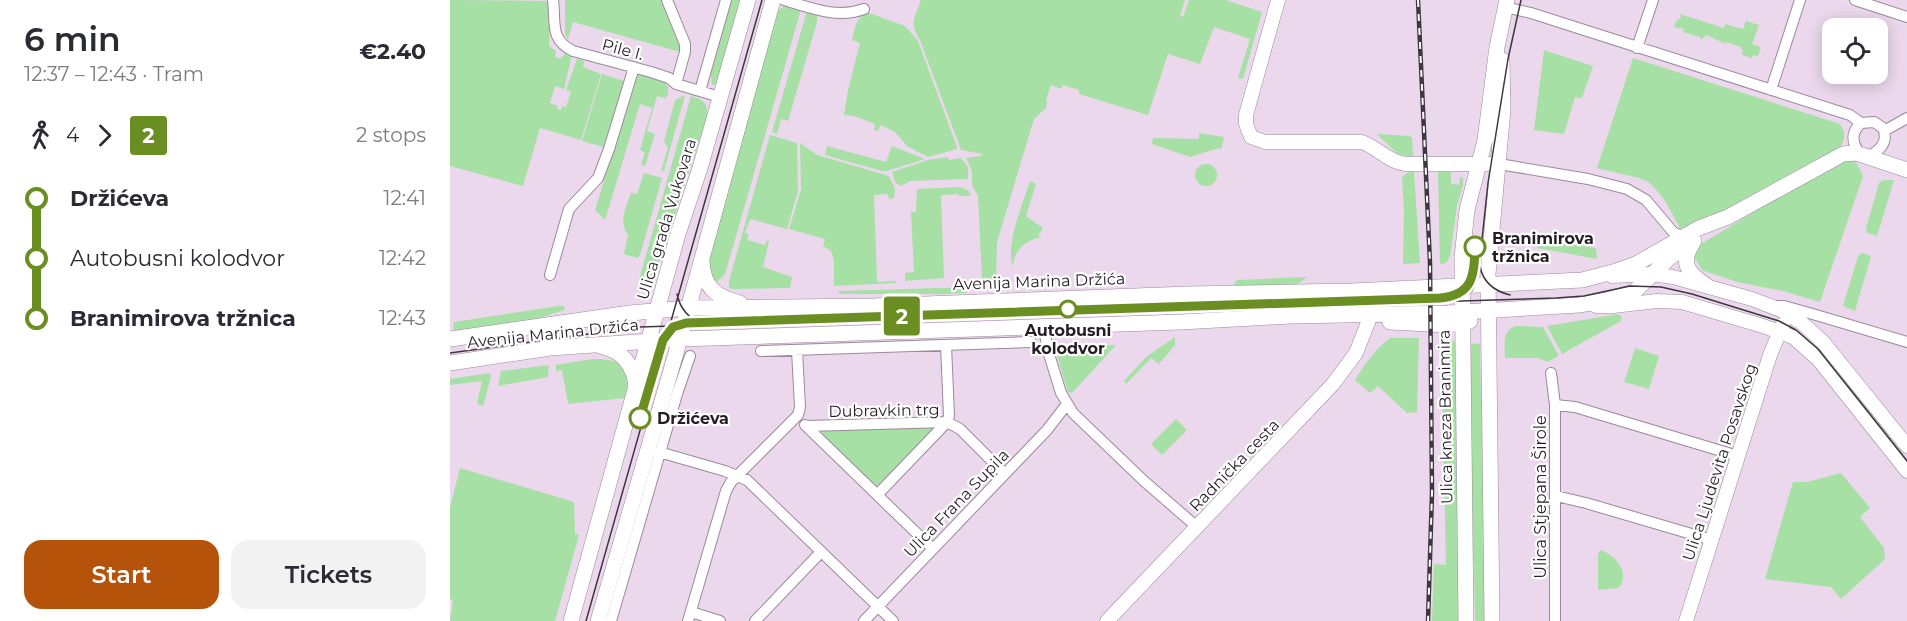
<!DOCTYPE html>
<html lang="en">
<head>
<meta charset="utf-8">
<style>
  body { margin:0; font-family:Montserrat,sans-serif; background:#f2f2f3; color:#2b2b33; height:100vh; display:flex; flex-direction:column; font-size:22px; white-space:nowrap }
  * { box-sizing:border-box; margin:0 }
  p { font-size:20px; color:#7c7c81 }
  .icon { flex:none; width:33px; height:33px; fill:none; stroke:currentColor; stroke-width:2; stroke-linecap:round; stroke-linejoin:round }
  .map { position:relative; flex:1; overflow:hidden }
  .drawer { display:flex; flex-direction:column; background:#fff; width:450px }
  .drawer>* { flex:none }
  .badge { padding:0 12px; border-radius:4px; font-size:21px; line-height:39px }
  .fabs { position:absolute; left:1372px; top:18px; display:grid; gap:12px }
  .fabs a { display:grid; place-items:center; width:66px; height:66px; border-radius:12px; background:#fff; box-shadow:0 3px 15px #0003; font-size:30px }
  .map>.badge { position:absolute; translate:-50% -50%; box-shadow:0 0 0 3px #fff }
  .legs { display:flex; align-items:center; gap:9px; height:66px; padding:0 24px; font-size:20px }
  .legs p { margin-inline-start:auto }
  .head { display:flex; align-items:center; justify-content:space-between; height:102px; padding:0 24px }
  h1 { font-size:33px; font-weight:600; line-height:45px }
  .cta { display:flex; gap:12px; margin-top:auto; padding:12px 24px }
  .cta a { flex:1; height:69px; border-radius:18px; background:#b45309; color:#fff; font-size:24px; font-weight:600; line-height:69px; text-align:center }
  .cta a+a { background:#f2f2f3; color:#2b2b33 }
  ul { padding:0 24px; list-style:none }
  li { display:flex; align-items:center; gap:21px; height:60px; font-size:22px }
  li i { display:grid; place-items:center; width:9px; height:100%; margin:0 8px; background:currentColor }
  li i::after { content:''; width:15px; height:15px; margin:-8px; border:4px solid; border-radius:50%; background:#fff }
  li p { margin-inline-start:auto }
  li:first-child i { background:linear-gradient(#0000 50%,currentColor 0) }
  li:last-child i { background:linear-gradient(currentColor 50%,#0000 0) }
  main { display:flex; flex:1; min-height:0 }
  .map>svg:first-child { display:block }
  .green { fill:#a6e0a4 }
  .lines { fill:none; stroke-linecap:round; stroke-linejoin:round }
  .minor-casing { stroke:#9b899b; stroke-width:12 }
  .tertiary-casing { stroke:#9b899b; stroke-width:15 }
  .secondary-casing { stroke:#9b899b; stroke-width:16 }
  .minor { stroke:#fff; stroke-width:10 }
  .tertiary { stroke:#fff; stroke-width:14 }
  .secondary { stroke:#fff; stroke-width:15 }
  .tram { stroke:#3f363f; stroke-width:1.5 }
  .rail-casing { stroke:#3f363f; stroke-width:4.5 }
  .rail { stroke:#fff; stroke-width:2; stroke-dasharray:7; stroke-linecap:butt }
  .line-1-casing { stroke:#fff; stroke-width:14 }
  .line-1 { stroke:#6b8e23; stroke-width:9 }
  .stop-1-dot { fill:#fff; stroke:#6b8e23; stroke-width:3 }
  .labels { text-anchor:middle; stroke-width:4.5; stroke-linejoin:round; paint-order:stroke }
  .street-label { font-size:16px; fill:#241d24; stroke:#fff }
  .stop-label { font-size:16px; font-weight:bold; fill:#241d24; stroke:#fff; text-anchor:start }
</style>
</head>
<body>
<main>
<section class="drawer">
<div class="head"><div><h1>6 min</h1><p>12:37 – 12:43 · Tram</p></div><b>€2.40</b></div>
<div class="legs"><svg class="icon" aria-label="walk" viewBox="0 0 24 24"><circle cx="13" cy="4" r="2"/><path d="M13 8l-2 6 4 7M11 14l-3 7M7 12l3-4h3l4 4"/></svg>4<svg class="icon" aria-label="forward" viewBox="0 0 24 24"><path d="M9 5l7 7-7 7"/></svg><b class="badge" style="background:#6b8e23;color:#fff">2</b><p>2 stops</p></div>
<ul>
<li><i style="color:#6b8e23"></i><b>Držićeva</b><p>12:41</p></li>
<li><i style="color:#6b8e23"></i><span>Autobusni kolodvor</span><p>12:42</p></li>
<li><i style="color:#6b8e23"></i><b>Branimirova tržnica</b><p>12:43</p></li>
</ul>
<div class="cta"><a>Start</a><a>Tickets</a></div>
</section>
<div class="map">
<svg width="1457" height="621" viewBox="0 0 1457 621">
  <rect width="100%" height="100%" fill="#ebd8ec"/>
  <path class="green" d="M0,0l98,1 2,10 -1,35 7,5 -1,6 5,2 7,-7 5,3 -8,34 -9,-3 -5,17 8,3 -1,3 4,1 1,-4 4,1 5,-15 -5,-2 11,-31 7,2 -1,6 18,7 -20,66 -41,-12 -17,58 -73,-20z
    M115,0h99l16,42v10l-107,-30 -5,17 -3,-5z
    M282,0h8l-22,79 -2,5 -4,1 -1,-10z
    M471,0h264l-5,16 3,1 6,-17h37l36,12 -19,67 -5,-1 12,-39 -36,-12 -14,37 -32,-10 -20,61 -69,-21v-4l-16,-5 -2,4 -10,-4 -5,15 1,3 -1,5 -12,11 -37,123 -1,35 -5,5h-7l-2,-2 -4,-84 -6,-11v-14l-6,-13 15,-2 2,-2 -22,-4 -41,-110c-11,-16 -5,-23 1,-40z
    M336,5l14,4v4l-74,258 -3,6 -10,8 -6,-22 71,-253z
    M357,11l10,4v7l-29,99 -7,-2 -4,15 -5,-2z
    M419,13l36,13 13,15 39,106v2l-29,8 -21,-11 -12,-14 -14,-7 -3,6 -4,-1 1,-6 -21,-8 -10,-1 4,-25 12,-47 -8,-3c3,-12 4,-24 17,-27z
    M1230,14l44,14 1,-4 18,5 3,-8 13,4 -7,19 9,3 -3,9 -4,-1 -3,3 -9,-3 1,-5 -2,-1v-2l-14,-5 -1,2 -20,-9 -5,5 -1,-3 -17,-5 1,-3 -10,-2 2,-6 5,-3z
    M1094,50l49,16 -11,32 -7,-1 -11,37 -30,-4z
    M1183,58l207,66c6,9 5,14 1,23l-149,80 -12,1 -16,-29 -14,-16 -11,-5 -42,-10z
    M152,74l22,7 -20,66 -22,-6z
    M190,74l24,7 4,6v8l-3,3 -8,-2 -10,35 8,3 -10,32 -4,-1 4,-13 -5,-2 12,-42 -12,-4 -35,116 -10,-10 41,-133z
    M235,95l-21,76h-3l7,-24 -4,-5 11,-42z
    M241,96c15,4 18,9 15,24l-53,161 -14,-1z
    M749,133l25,4 -3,13 -2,-2 -29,9 -38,-13 1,-6 46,1z
    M927,134l33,2 2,2 1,19 -15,-3z
    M320,135l27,8 1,48 -11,38 -37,-10 -5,14 4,1 -2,6 18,5 2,-5 2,2 -6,25 29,10 -2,11 -58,1 -3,-1v-7z
    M350,143l17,12 72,21 6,13 -1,9 -5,1 -1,-5 -14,1 3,87 19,-1v2l-62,3v-26l-3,-9 -8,-5 2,-7 -36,-10 12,-39z
    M377,146l59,16 6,-16 33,13 -38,12h-5l-57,-16z
    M497,157l2,3 12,-2 7,9v12l-58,2 -9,5 -6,-4 -3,-10 36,-12z
    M1391,160h14l8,16 -43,126 -37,-11 -46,-9 -35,-12 -10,-17 9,-9z
    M745 175a11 11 0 1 1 22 0a11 11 0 1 1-22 0Z
    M959,172h5l6,91 -17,1 1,-52 -2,-35z
    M988,172h13v12l8,1 1,-8h3v8l-6,21 -7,50c-2,5 -4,8 -10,8z
    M194,173l18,5 -22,77 -3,3 -13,-4 4,-19c-10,-13 -2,-27 3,-42l6,1z
    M1433,180h11l-17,56 -10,-3 -1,-5 13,-45z
    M580,181l6,3 -10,32 17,12 -5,7 3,2c-16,4 -27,12 -28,30 -8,-23 10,-63 17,-86z
    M510,187l9,4 2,5h-12l-1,-2 -17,1 3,83 -39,3v-8l9,-1 -3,-60h5l1,-23z
    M1090,239l56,9 1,11 -59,-11z
    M1412,253l9,3 -16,55 -12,-5 15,-50z
    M857,277l-11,8h-63l4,-5z
    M522,287l-6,6 -21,1h-105l-2,-3z
    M109,306h5l1,4 -32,10 -77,11 -3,-2 1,-7z
    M1168,314l4,3 -1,4 -59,33 -15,-28z
    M1066,326l27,1 15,27v2l-10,6 -10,-4h-33c0,-13 -4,-27 11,-32z
    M991,336l16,7 3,278h-28l2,-57 12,1z
    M725,337v8l-16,19 -8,-6 -25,26 -2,-3 22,-24z
    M940,338h29l-2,74 -10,1 -29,-27 -8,7 -15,-13c9,-15 21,-32 35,-42z
    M1018,343l12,1 1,53 5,53 1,171h-11l-1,-3 -1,-54 -4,-46z
    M666,345l-44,48 -4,-1 -12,-40v-4z
    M1185,348l24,8 -10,33 -25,-7z
    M142,359c29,-1 42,9 33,39l-57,6 -6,-34 -6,1v-6z
    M99,365l-1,12 -50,9 3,-15z
    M40,373l1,4 -8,29 -6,-2 5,-23 -32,4v-6z
    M726,419l11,11 -25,25 -11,-11z
    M481,426l3,2 -3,5 -55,54 -49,-48 -4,-5 -1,-4z
    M10,468l114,34 1,32 4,1 -24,86h-105l3,-20 -3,-2v-92z
    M1391,473l29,35 -10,9 24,31 1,11 -44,40 -10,-12 -66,-8 28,-97h14z
    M1150,550c15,4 32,24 18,38l-20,2v-35z"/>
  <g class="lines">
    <g class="minor-casing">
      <path id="minor" d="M103,0c3,23 -4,39 20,51l78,21 18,6 7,6 44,13
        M217,0l18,44v8l-9,32
        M334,0c27,8 53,19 80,9
        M1405,0l52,17
        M1055,7l26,6 319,102 11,8
        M1187,48l16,-48
        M1321,90l29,-90
        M250,91l26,-91
        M1434,131l23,-13
        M1411,155c-9,-11 -11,-22 0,-32l13,-1 9,6c6,15 -4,24 -17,29
        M1049,164l89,15 39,10 19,11 27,32 12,5
        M100,275l19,-66 29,-31 11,-29 25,-82
        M1327,306h7l32,9 91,27
        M587,326l8,8 3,17 13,42 12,20 71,68 53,46
        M496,345l3,71 -2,6
        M311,351l270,-9
        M1101,373l4,32v216
        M1105,405l20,2 163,49
        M355,425l127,123
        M357,426l140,-4 13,7 45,45
        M209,452l66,19 22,9 146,141
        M428,494l69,-72
        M1106,496l30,7 126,37
        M241,612l29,9
        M161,621l66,-227 13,-38
        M238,621l38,-130 5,-9 67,-67 2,-8 -3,-57
        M305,621l66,-69
        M414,621l183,-191 20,-26"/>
    </g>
    <g class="tertiary-casing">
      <path id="tertiary" d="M828,0l-32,115v9l5,13 14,5h97c16,6 27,20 43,22h94
        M1162,276l40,-2 21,3 79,22 31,12 19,12 21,19 84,104
        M1146,306h17l44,-5 25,1 81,24 30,11 25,22 89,112
        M657,621l226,-237 23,-31 13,-33
        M1236,621l84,-266 13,-31"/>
    </g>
    <g class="secondary-casing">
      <path id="secondary" d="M1244,241c-14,21 -8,31 12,44
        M252,261c1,26 14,36 38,42
        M940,322l58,3 22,-4
        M0,339l180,-26 58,-5 185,-2 315,-12 164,-3 230,-11 31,-8 23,-8 63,-36 29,-11 115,-63 13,-1 51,17
        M150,346c22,5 34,18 36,41
        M0,363l100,-15 130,-9 501,-17 110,-6 156,-3 132,-8 28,-5 27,-8 35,-34 20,-14
        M121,621l107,-387 22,-66 48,-168
        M148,621l78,-268 97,-353
        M1016,621l-4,-363 5,-48 18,-70 12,-93 10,-47
        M1042,621l-4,-347 15,-165 -1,-49"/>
    </g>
    <use href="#minor" class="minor"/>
    <use href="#tertiary" class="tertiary"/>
    <use href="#secondary" class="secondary"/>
    <path class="tram" d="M1030,266c3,17 14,25 30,29
      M227,294c3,14 12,25 26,30
      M1007,301l15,-10 6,-14 10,-94 20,-124 13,-59
      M0,353l190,-26 916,-29 28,-2 46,-10 31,1 31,7 87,27 17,9 22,19 89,112
      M136,621l176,-621"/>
    <g class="rail-casing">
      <path id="rail" d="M968,0l12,263 2,230 -4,128"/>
    </g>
    <use href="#rail" class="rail"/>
  </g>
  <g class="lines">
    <g class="line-1-casing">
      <path id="line-1" d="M190,418l23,-78 10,-13 13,-4 754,-25c33,-3 34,-22 35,-51"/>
    </g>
    <use href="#line-1" class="line-1"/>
  </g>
  <g class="stop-1-dot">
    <circle cx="1025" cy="247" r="10"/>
    <circle cx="618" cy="309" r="8"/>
    <circle cx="190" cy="418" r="10"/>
  </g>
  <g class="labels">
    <g class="street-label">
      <text transform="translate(173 49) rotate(15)" y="6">Pile I.</text>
      <text transform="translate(216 219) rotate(-73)" y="6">Ulica grada Vukovara</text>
      <text transform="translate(589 281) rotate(-2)" y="6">Avenija Marina Držića</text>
      <text transform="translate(103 333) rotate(-6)" y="6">Avenija Marina Držića</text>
      <text transform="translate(434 410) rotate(-1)" y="6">Dubravkin trg</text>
      <text transform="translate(995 417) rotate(-91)" y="6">Ulica kneza Branimira</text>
      <text transform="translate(1269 462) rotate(-72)" y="6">Ulica Ljudevita Posavskog</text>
      <text transform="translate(784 465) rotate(-46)" y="6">Radnička cesta</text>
      <text transform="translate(1090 497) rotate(-90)" y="6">Ulica Stjepana Širole</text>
      <text transform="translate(506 503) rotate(-46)" y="6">Ulica Frana Supila</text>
    </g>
    <g class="stop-label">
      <text x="1042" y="244">Branimirova<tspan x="1042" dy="18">tržnica</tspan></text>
      <text x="618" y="336" text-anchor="middle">Autobusni<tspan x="618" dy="18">kolodvor</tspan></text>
      <text x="207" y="424">Držićeva</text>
    </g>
  </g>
</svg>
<div class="fabs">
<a><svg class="icon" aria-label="locate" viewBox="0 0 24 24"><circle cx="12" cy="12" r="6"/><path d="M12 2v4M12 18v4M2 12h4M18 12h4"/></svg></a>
</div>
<b class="badge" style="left:452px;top:316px;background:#6b8e23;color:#fff">2</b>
</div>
</main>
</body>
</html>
